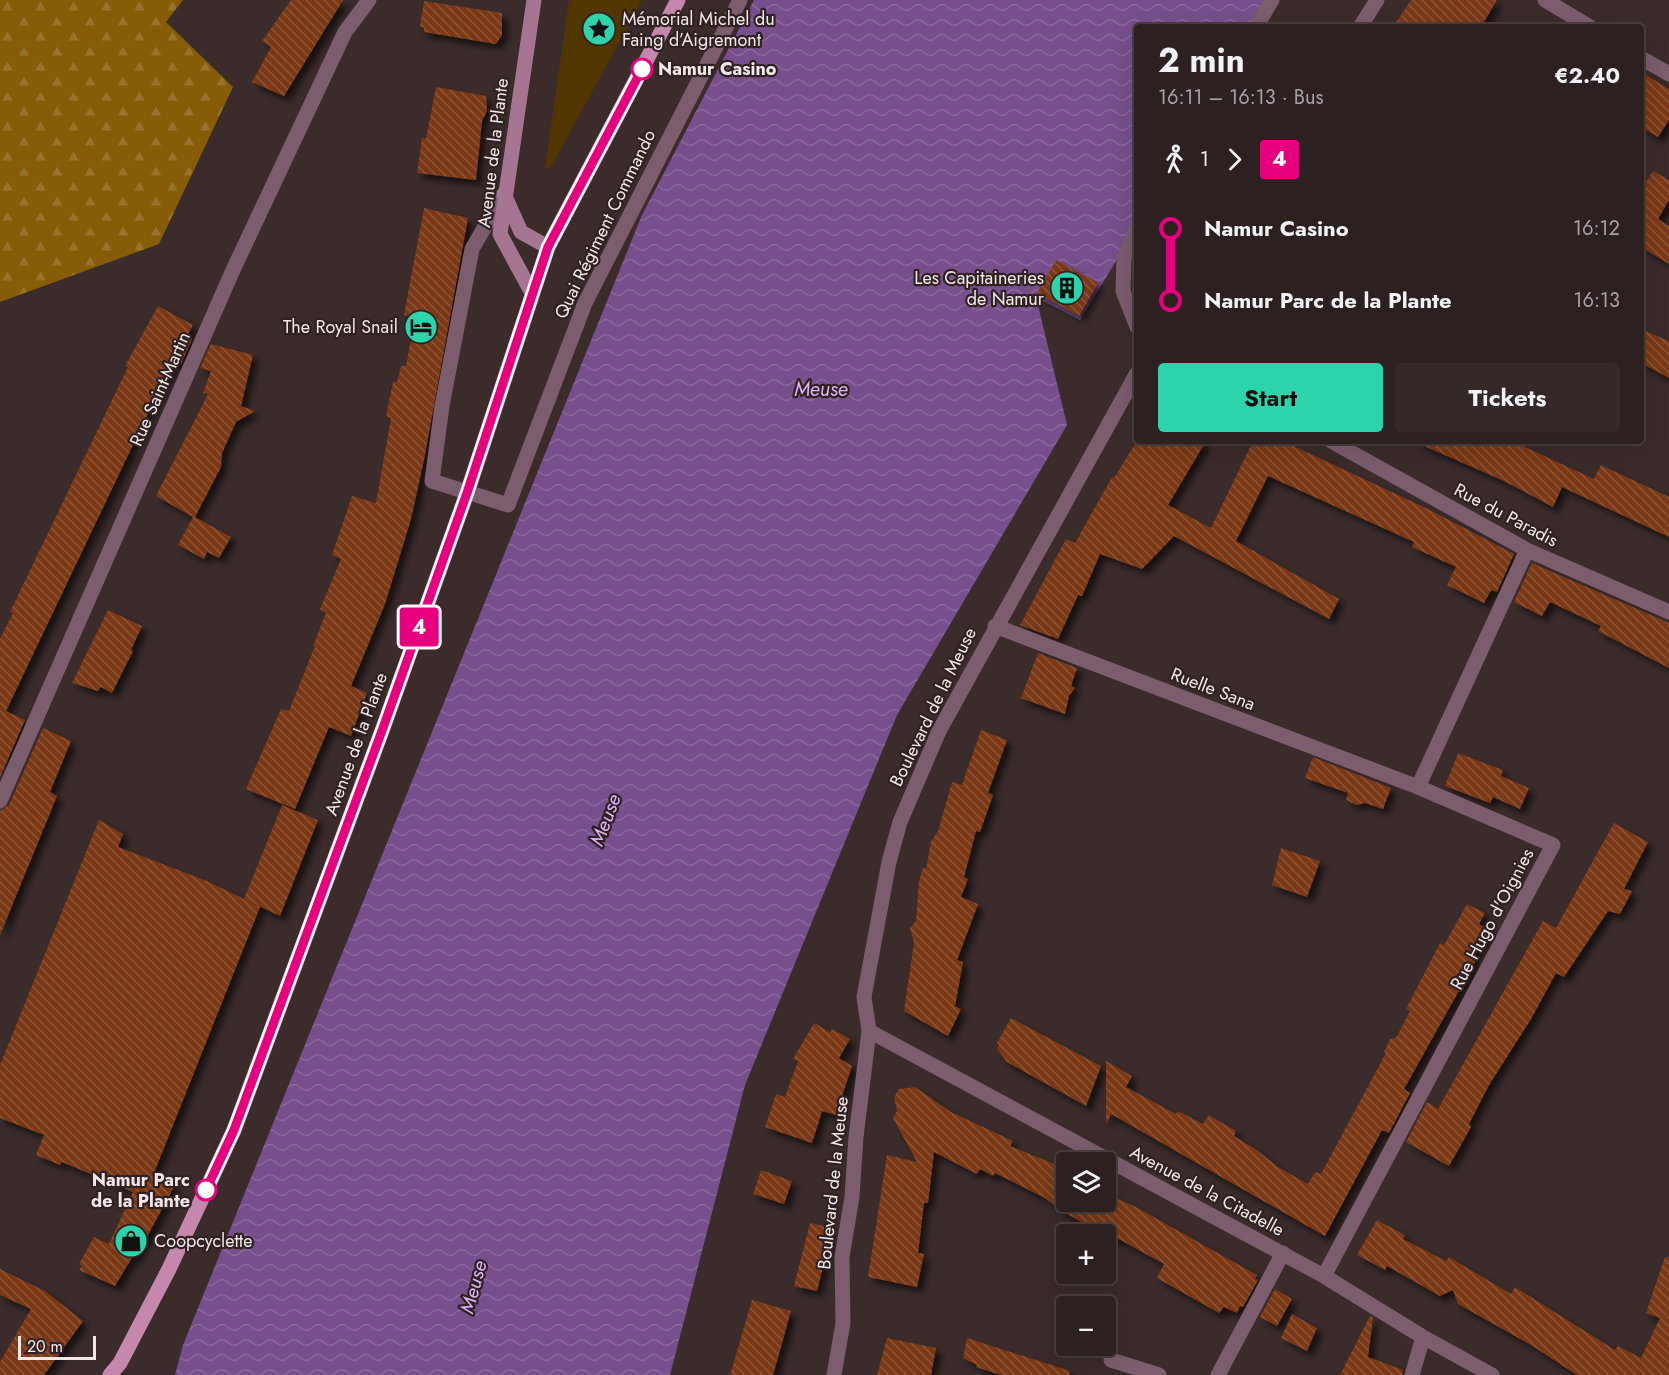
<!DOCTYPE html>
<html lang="en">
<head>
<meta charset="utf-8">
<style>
  body { margin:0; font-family:Jost,sans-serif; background:#342829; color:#f1f3f6; height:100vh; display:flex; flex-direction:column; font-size:22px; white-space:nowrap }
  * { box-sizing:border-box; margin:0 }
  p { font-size:20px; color:#a6a3a5 }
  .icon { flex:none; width:33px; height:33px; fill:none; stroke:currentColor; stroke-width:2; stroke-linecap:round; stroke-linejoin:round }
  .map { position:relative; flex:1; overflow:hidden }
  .details { position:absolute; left:1134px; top:24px; width:510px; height:420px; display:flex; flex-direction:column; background:#2c2020; border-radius:6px; box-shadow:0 6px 24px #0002,0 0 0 2px #483e3e }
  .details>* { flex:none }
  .badge { padding:0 12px; border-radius:4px; font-size:21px; line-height:39px }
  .fabs { position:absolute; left:1056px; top:1152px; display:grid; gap:12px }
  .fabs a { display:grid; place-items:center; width:60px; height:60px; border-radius:6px; background:#2c2020; box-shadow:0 6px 24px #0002,0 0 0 2px #483e3e; font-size:30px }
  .scale { position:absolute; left:18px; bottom:15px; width:78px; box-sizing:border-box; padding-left:6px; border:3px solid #f3e8e9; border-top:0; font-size:16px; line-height:21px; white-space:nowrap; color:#f3e8e9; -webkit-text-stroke:4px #302122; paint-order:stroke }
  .map>.badge { position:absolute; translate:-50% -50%; box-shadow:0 0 0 3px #fff }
  .legs { display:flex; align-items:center; gap:9px; height:66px; padding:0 24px; font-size:20px }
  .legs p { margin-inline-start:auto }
  .summary { display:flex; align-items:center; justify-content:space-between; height:102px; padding:0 24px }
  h1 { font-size:33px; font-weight:700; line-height:45px }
  .cta { display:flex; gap:12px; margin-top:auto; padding:12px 24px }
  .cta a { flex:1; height:69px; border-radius:6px; background:#2dd4ab; color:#111; font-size:24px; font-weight:700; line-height:69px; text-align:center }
  .cta a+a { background:#342829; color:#f1f3f6 }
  ul { padding:0 24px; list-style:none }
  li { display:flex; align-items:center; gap:21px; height:72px; font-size:22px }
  li i { display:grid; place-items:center; width:9px; height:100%; margin:0 8px; background:currentColor }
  li i::after { content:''; width:15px; height:15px; margin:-8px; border:4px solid; border-radius:50%; background:#2c2020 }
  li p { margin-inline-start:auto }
  li:first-child i { background:linear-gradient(#0000 50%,currentColor 0) }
  li:last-child i { background:linear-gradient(currentColor 50%,#0000 0) }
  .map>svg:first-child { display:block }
  .green { fill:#523600 }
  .forest { fill:url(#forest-firs) }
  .water { fill:url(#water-waves) }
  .building { fill:url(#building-back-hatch); filter:url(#shadow) }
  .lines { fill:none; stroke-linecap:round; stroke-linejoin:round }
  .service { stroke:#7b5d6e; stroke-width:15 }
  .minor { stroke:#7b5d6e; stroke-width:15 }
  .secondary { stroke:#a57591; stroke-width:15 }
  .primary { stroke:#c588ac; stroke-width:15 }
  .line-1-casing { stroke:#fff; stroke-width:14 }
  .line-1 { stroke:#e6007e; stroke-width:9 }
  .stop-1-dot { fill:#fff; stroke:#e6007e; stroke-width:3 }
  .labels { text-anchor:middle; stroke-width:4.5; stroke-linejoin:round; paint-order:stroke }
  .poi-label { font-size:18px; fill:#f3e8e9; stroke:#302122; text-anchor:start }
  .stop-label { font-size:18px; font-weight:bold; fill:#f3e8e9; stroke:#302122; text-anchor:start }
  .street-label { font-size:18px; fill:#f3e8e9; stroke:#302122 }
  .water-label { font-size:20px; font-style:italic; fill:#e0b4fa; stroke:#302122 }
</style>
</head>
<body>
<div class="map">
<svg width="1669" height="1375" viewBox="0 0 1669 1375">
  <defs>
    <pattern id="forest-firs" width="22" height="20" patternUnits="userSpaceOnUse" patternTransform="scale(1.5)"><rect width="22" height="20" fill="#865c07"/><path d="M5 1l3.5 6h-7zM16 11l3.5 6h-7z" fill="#98732b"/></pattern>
    <pattern id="water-waves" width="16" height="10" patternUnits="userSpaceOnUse" patternTransform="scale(1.5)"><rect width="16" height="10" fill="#764f8c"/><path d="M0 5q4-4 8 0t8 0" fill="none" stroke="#8a689c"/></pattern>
    <pattern id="building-back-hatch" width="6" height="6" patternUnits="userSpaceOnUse" patternTransform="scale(1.5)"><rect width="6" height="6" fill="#7a3814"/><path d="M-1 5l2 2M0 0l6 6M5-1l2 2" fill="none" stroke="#8d5536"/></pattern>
    <filter id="shadow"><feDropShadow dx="5.5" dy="5.5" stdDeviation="3" flood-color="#0009"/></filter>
  </defs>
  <rect width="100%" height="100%" fill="#3b2b2b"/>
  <path class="green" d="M569,0h73l-92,169 -5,-1z"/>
  <path class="forest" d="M0,0h183l-17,22 67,65 -74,157 -159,58z"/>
  <path class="water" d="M754,0h523l-17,27h-123v200l-57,93 -44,-23 31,128 -170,290 -152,370 -75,290h-495l8,-30 459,-1130z"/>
  <path class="building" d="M291,0h52l-59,96 -32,-14 19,-35 -9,-6z
    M1411,0h86l-16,27h-88z
    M424,1l78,12v22l-6,9 -72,-12v-4l-4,-2z
    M1641,72l28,17v31l-11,17 -17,-10z
    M436,87l50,9 1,15 -5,10 -6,59 -59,-7 5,-35 4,1z
    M1653,171l16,9v20l-11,19 11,7v38l-28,-17v-57z
    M424,208l44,10 -44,242 -13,59 -26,85 -34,82 16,7 -16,43 -22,-9 -34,82 -49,-20 35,-80 8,2 26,-65h-2l13,-33 -6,-4 21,-50 -9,-4 20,-59 24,7 15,-85 -5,-1 7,-35h4l4,-16h5l9,-48 -11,-3z
    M1056,260l42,23 -19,33 -42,-23z
    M158,306l35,19 -7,13 6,1 -11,25 -7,-2 -22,43 -146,306 19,9 -25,57v-138l13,-26 -3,-1 118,-245 -3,-1z
    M1641,329l28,12v37l-28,-15z
    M211,344l42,11 -12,51 14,5 -19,11 -14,31 -1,14 -26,50 36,20 -12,21 -12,-6 -3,7 -26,-14 15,-28 -37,-21 52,-102 -5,-1 8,-22 -11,-3z
    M1137,441h69l-38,64 43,23 42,-87h30l147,69 84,44 -17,38 -6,-2 -7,13 -37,-18 9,-18 -44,-20 2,-5 -146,-66 -32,65 103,58 -10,20 -155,-83 -32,33 -42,-15 -18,42 -4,-1 -20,44 -38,-14 46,-86 9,4 37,-66 2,1z
    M1413,441h99l82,38 7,-14 68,32v40l-107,-50 -9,20 -49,-26z
    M1532,563l137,60v45l-71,-37 3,-5 -51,-24 -8,14 -28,-14z
    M108,610l34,16 -11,24 2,1 -21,42 -11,-6 -3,4 -26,-8z
    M1038,653l39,15 -6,18 4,2 -6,8 -4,18 -44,-16z
    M43,728l28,13 -21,51 7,4 -57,139v-124l9,-6z
    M981,730l26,10 -19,53 5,2 -13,37 -4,-1 -12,46 4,2 -7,18 17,7 -21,56 6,2 -8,44 6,3 -13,27 -44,-25 10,-68 -4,-15 6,-7 3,-40 4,-13 3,1 5,-27 7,-11 14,-49 10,3z
    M1458,753l45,17 -2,6 28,12 -9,21 -27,-12 -3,6 -45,-17z
    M1313,757l78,31 -8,21 -18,-6 -8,2 -11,-5 2,-7 -43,-15z
    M282,805l36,15 -38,96 -36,-17 16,8 -106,266 21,12 -39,72 -3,-1 -18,30 -36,-16 3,-4 -3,-2 15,-27 15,7 24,-52 -71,-30 -2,3 -24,-10 8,-20 -44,-17v-53l99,-245 24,14 -5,13 89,34 37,18z
    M1614,823l34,19 -24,47 8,2 -12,23 -12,-3 -44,66 -8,-4 -25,46 -42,66 -20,39 2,3 -22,39 -43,-24 21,-40 11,7 105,-188 13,7z
    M1281,848l39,13 -13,36 -35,-12z
    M1467,904l18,9 -6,11 10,6 -17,30 3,2 -71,127 6,4 -21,40 -7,-3 -57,106 -214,-122 -5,10v-63l26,15 -6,11 50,27 2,-3 25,13 6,-9 27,16 -2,5 23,14 21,17 30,17 7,-12 6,2 65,-121 -2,-1 6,-13 6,-1 14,-27 -4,-2 34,-66 4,2z
    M1011,1018l90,48 -15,40 -79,-44 -10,-13 2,-4 -2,-2z
    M814,1023l16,9 2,-3 18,10 -11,19 13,8 -16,49 -14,-4 -10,32 -47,-16 11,-33 9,3 13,-36 -5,-2z
    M915,1087l36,25 62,29 -3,5 52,21 -1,5 5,3v27h40v-8l28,12 123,69 -2,4 3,1 -15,27 -3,-1 -3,7 -13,-6 -5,6 -62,-35 7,-14 -47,-26 -2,3 -53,-30 -17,-13 -50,-25 -2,3 -13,-7 -3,5 -43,-22 -6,51h-4l-6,50 6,1 -7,33 -49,-10 19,-122 30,7 -24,-44 4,-7 -3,-14 5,-8z
    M761,1170l31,11 -8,23 -31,-10z
    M1377,1220l28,15 -2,4 43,22 3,-4 62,37 4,-7 100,63 3,-4 23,12 19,-40 -14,-5 19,-56h4v118h-92l-46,-30 -73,-41 -5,-14 -13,6 -53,-30 -2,4 -28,-15z
    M810,1223l18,4v19l-11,45 -23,-5z
    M0,1269l45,22 38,30 -39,54h-44v-13l31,-53 -31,-14z
    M1275,1289l17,10 -15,27 -17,-9z
    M752,1300l39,11 -18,64h-43z
    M1292,1314l25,14 -10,23 -26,-13z
    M1370,1316l3,2 -5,39 35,13 -1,5h-62z
    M887,1338l49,10 -5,27h-54z
    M967,1338l103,33 -1,4h-68l-25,-8 1,-2 -14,-7z"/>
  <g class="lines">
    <path class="service" d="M1256,27l16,-27
      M504,194l-32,55 -30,157 -10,75 76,24 77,-202 155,-303
      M1137,228l-13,30 -1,33 14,36
      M1111,1360l48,15
      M1218,1375l65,-122"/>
    <path class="minor" d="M1545,0l45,27
      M1360,27l17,-27
      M1641,58l28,16
      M1331,441l196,109 142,62
      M995,626l423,161
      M0,801l233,-531 112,-238 24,-32
      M869,1031l455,245 99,61 69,38
      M1324,1276l229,-431 -135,-58 109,-237
      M834,1375l9,-52 -1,-66 10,-60 4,-60 13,-106 -5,-34 25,-135 11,-40 39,-91 198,-358
      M1412,1375l11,-38"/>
    <path class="secondary" d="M504,194l17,38 27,15
      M532,293l-32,-59 34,-234"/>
    <path class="primary" d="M110,1375l10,-12 49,-94 65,-139 149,-402 84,-235 81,-246 130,-247"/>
  </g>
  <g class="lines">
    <g class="line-1-casing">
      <path id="line-1" d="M206,1190l28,-60 149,-402 84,-235 81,-246 94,-178"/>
    </g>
    <use href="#line-1" class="line-1"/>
  </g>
  <defs>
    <g id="sight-disc" transform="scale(1.725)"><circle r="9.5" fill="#2dd4ab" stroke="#302122"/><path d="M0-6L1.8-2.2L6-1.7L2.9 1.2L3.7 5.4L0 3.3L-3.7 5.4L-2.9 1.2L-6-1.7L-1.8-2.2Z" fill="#111"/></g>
    <g id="building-disc" transform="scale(1.725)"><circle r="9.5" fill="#2dd4ab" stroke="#302122"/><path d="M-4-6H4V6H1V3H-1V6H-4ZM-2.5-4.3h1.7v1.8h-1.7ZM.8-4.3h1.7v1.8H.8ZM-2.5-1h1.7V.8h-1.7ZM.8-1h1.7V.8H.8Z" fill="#111"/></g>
    <g id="hotel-disc" transform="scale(1.725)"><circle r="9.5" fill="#2dd4ab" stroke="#302122"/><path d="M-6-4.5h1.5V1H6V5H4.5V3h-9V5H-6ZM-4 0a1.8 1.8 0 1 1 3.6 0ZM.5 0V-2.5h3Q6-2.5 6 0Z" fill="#111"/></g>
    <g id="shop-disc" transform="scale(1.725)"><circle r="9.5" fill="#2dd4ab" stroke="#302122"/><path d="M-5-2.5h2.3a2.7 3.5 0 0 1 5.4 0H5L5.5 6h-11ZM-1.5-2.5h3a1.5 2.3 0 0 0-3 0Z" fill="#111"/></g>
  </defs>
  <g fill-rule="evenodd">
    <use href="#sight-disc" x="599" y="29"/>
    <use href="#building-disc" x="1067" y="288"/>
    <use href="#hotel-disc" x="421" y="327"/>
    <use href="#shop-disc" x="131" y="1241"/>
  </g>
  <g class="stop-1-dot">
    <circle cx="642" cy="69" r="10"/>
    <circle cx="206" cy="1190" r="10"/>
  </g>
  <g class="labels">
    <g class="poi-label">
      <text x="622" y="25">Mémorial Michel du<tspan x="622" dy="21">Faing d’Aigremont</tspan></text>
      <text x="1044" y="284" text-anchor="end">Les Capitaineries<tspan x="1044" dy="21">de Namur</tspan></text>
      <text x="398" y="333" text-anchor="end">The Royal Snail</text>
      <text x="154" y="1247">Coopcyclette</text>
    </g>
    <g class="stop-label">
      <text x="658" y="75">Namur Casino</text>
      <text x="190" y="1186" text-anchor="end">Namur Parc<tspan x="190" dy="21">de la Plante</tspan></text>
    </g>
    <g class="street-label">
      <text transform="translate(493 153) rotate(-83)" y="6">Avenue de la Plante</text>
      <text transform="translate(605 224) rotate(-64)" y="6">Quai Régiment Commando</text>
      <text transform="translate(160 389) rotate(-66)" y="6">Rue Saint-Martin</text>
      <text transform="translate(1506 515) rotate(28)" y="6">Rue du Paradis</text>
      <text transform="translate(1213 689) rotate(21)" y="6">Ruelle Sana</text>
      <text transform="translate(933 707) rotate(-64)" y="6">Boulevard de la Meuse</text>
      <text transform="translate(356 744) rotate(-70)" y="6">Avenue de la Plante</text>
      <text transform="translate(1492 919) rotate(-62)" y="6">Rue Hugo d'Oignies</text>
      <text transform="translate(833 1183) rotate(-84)" y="6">Boulevard de la Meuse</text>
      <text transform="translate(1207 1191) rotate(28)" y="6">Avenue de la Citadelle</text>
    </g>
    <g class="water-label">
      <text x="821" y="396">Meuse</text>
      <text transform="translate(605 820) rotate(-69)" y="7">Meuse</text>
      <text transform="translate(473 1287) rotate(-75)" y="7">Meuse</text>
    </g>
  </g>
</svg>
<div class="fabs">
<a><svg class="icon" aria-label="layers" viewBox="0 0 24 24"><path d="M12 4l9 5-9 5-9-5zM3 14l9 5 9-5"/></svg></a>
<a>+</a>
<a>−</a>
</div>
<div class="scale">20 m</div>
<b class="badge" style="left:419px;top:627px;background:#e6007e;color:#fff">4</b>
<section class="details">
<div class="summary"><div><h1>2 min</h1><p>16:11 – 16:13 · Bus</p></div><b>€2.40</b></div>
<div class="legs"><svg class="icon" aria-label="walk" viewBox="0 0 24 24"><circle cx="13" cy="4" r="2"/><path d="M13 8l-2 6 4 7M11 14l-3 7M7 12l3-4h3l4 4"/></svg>1<svg class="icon" aria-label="forward" viewBox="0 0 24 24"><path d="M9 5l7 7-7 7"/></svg><b class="badge" style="background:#e6007e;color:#fff">4</b></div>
<ul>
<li><i style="color:#e6007e"></i><b>Namur Casino</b><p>16:12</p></li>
<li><i style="color:#e6007e"></i><b>Namur Parc de la Plante</b><p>16:13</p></li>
</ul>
<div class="cta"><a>Start</a><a>Tickets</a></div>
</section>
</div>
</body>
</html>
